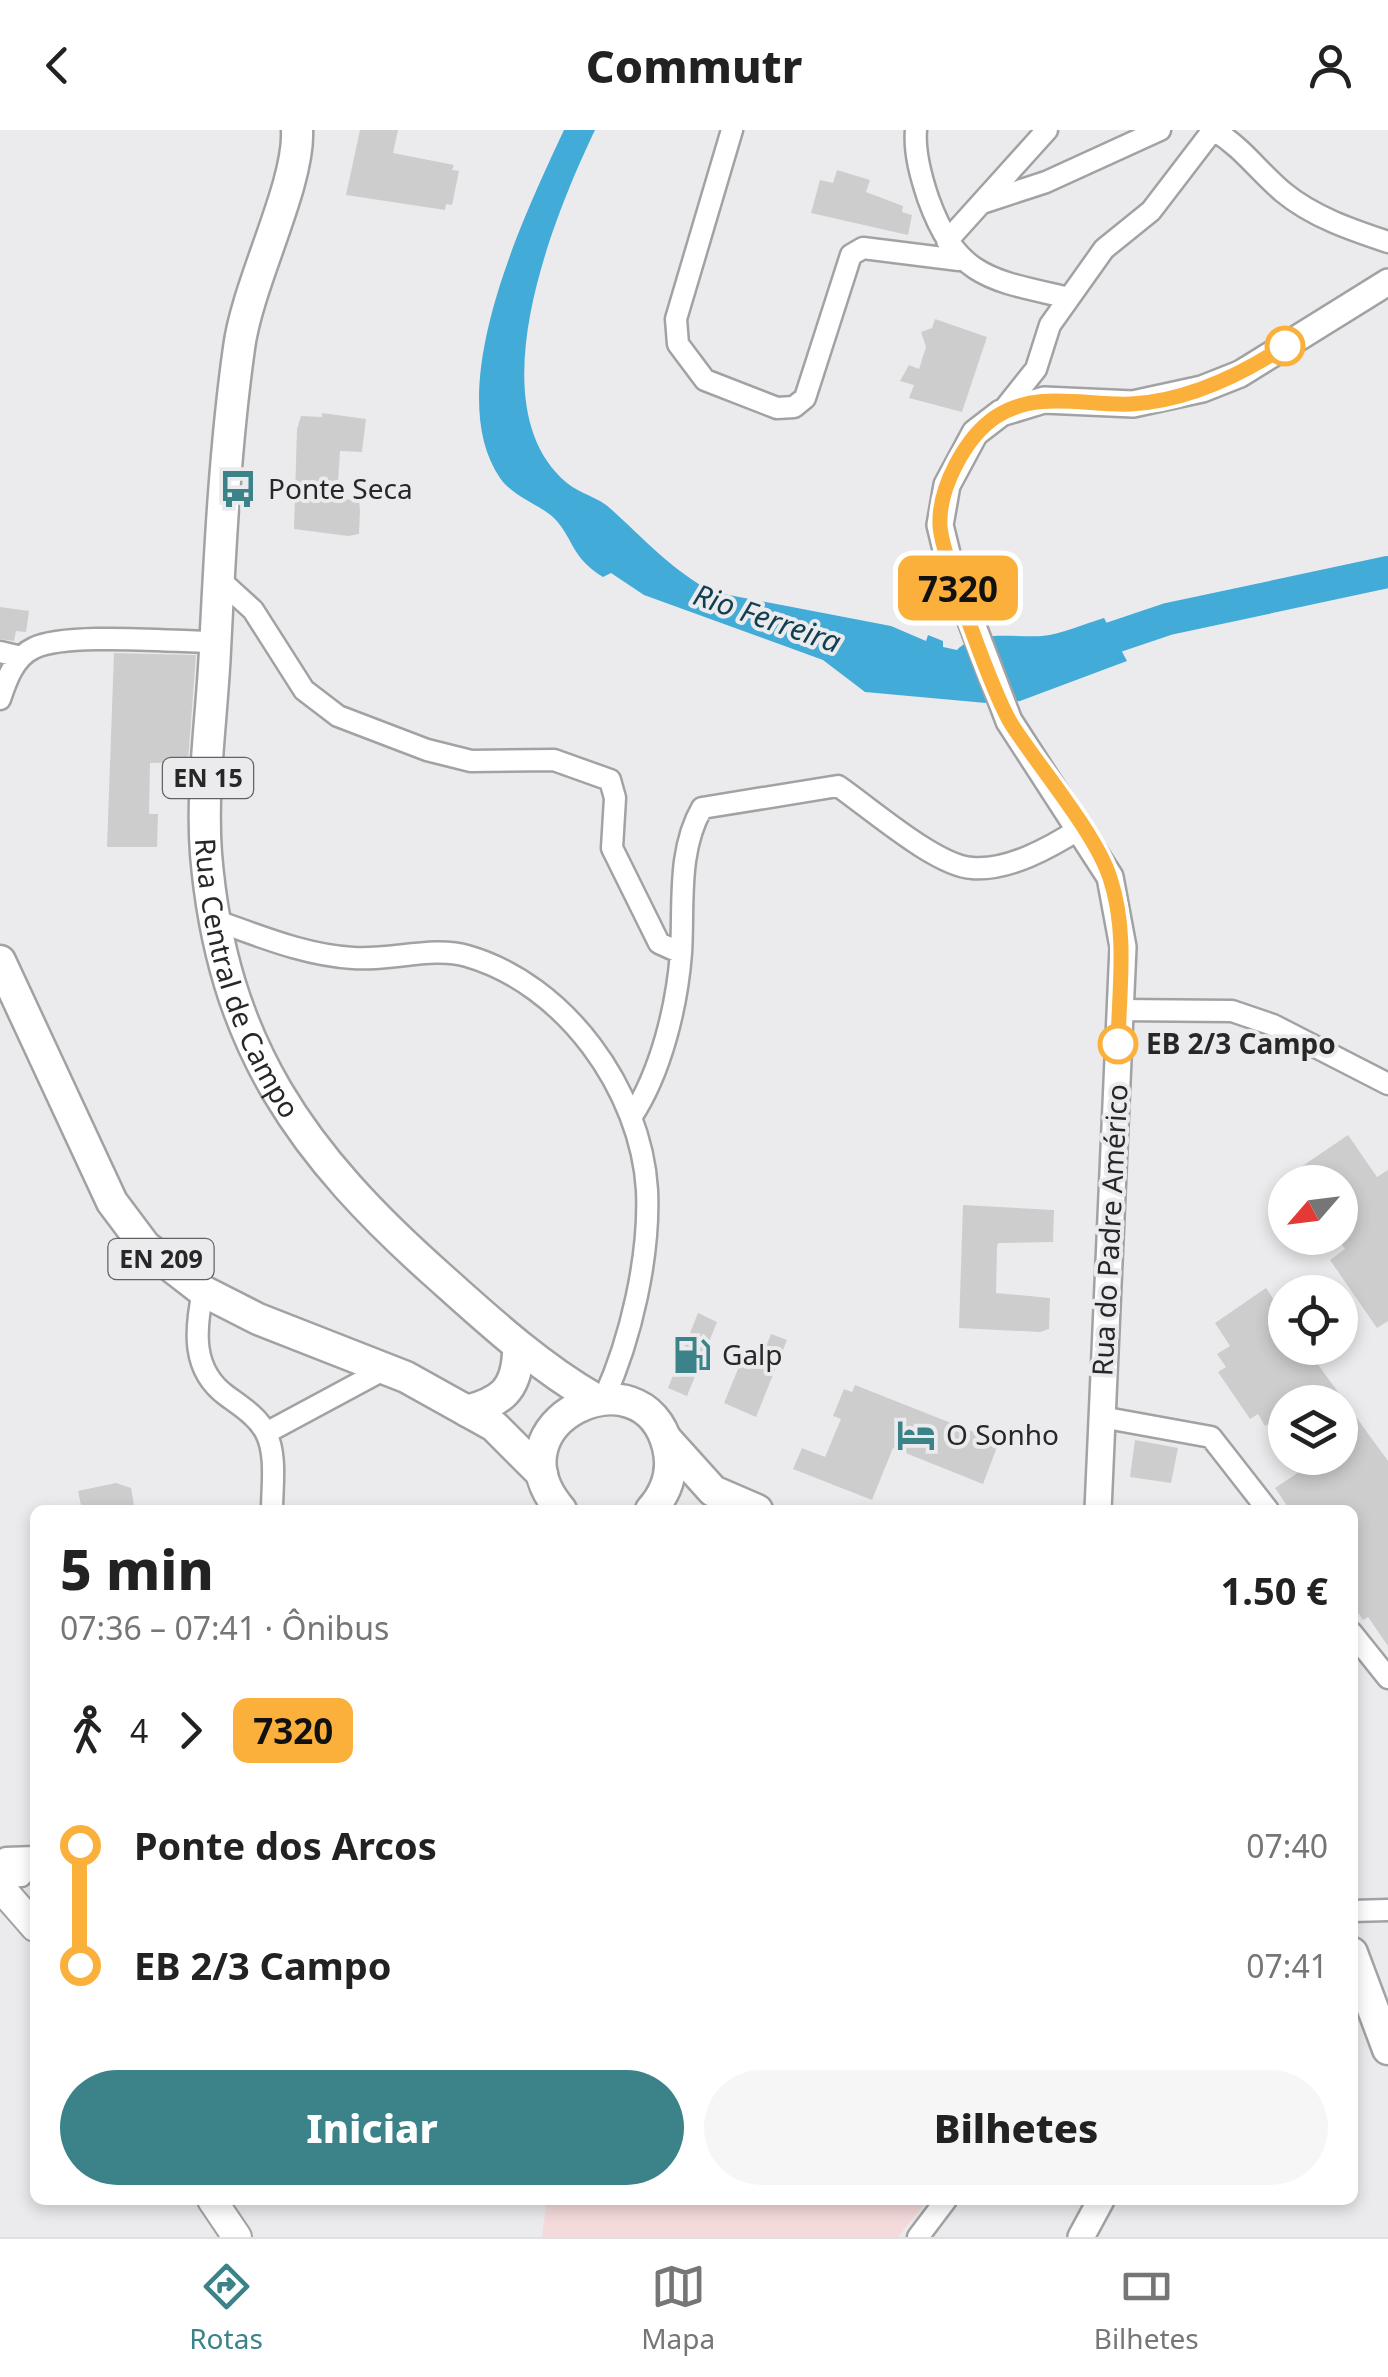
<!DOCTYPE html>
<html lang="pt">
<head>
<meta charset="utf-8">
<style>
  body { margin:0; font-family:"Noto Sans",sans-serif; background:#f6f6f6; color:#222; height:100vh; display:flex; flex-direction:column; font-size:38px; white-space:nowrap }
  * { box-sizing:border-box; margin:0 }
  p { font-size:32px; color:#767676 }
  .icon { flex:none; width:55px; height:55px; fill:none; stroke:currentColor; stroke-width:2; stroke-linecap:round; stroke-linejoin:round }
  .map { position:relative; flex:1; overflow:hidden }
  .side { position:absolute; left:30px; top:1375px; width:1328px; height:700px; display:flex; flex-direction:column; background:#fff; border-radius:15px; box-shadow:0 5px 15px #0003 }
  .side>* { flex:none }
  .badge { padding:0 20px; border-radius:15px; font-size:35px; line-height:65px }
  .needle { width:65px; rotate:242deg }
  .controls { position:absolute; left:1268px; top:1035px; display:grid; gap:20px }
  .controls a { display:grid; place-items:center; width:90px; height:90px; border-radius:50%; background:#fff; box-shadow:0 5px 15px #0003; font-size:50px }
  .map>.badge { position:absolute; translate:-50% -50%; box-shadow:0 0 0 5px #fff }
  .legs { display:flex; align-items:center; gap:15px; height:110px; padding:0 30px; font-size:32px }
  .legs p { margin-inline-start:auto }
  .head { display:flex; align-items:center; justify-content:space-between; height:170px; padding:0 30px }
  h1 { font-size:55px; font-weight:800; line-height:75px }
  .button { display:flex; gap:20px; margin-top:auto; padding:20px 30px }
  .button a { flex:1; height:115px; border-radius:60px; background:#3b8389; color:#fff; font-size:40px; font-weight:800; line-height:115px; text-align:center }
  .button a+a { background:#f6f6f6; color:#222 }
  ul { padding:0 30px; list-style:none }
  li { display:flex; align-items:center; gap:35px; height:120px; font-size:38px }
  li i { display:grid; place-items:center; width:15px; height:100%; margin:0 12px; background:currentColor }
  li i::after { content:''; width:25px; height:25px; margin:-12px; border:8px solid; border-radius:50%; background:#fff }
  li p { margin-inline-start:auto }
  li:first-child i { background:linear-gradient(#0000 50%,currentColor 0) }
  li:last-child i { background:linear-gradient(currentColor 50%,#0000 0) }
  header { display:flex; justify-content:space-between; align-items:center; height:130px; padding:0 30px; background:#fff; font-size:45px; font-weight:800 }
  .tabs { display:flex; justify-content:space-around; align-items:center; height:140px; border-top:2px solid #e0e0e0; background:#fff; font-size:28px; color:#767676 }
  .tabs a { display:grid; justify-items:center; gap:5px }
  .tabs .selected { color:#3b8389 }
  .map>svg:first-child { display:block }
  .commercial { fill:#f5dadb }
  .water { fill:#42abd7 }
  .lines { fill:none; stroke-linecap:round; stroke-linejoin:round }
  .river { stroke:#42abd7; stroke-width:32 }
  .building { fill:#cecdce }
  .minor-casing { stroke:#a1a2a3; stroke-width:25 }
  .tertiary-casing { stroke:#a1a2a3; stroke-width:30 }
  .secondary-casing { stroke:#a1a2a3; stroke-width:32 }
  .primary-casing { stroke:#a1a2a3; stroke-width:35 }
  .minor { stroke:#fff; stroke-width:20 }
  .tertiary { stroke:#fff; stroke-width:25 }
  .secondary { stroke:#fff; stroke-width:28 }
  .primary { stroke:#fff; stroke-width:30 }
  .line-1-casing { stroke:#fff; stroke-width:22 }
  .line-1 { stroke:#fbb03b; stroke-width:15 }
  .stop-1-dot { fill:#fff; stroke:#fbb03b; stroke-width:5 }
  .labels { text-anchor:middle; stroke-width:8; stroke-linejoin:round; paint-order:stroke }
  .shield { fill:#ebebed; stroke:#626263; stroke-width:2.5 }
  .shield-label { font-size:25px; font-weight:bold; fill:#272728 }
  .poi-label { font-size:28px; fill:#272728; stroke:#ebebed; text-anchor:start }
  .street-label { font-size:28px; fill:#272728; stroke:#ebebed }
  .stop-label { font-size:28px; font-weight:bold; fill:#272728; stroke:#ebebed; text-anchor:start }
  .water-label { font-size:30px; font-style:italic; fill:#113e51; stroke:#ebebed }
</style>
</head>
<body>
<header><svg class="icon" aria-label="back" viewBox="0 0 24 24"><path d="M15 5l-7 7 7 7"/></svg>Commutr<svg class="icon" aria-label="person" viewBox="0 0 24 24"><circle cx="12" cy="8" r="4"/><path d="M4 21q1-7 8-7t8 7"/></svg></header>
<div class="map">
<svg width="1388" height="2107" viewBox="0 0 1388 2107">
  <rect width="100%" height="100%" fill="#ebebed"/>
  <path class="commercial" d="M547,2070h381l-30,37h-356z"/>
  <path class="water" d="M564,0h31c-41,86 -120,276 -28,353 13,11 32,14 45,27 32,29 62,62 101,82l178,34 35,15 2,-6 15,6v6l14,3c20,-21 58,-12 85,-14 20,-2 42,-12 62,-18l23,43 -107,40 -34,2 -121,-11 -42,-32 -179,-65 -33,-22 -8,4c-33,-21 -28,-36 -48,-58 -14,-14 -42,-22 -55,-41 -60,-88 24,-262 64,-348z"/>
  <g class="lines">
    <path class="river" d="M1073,521l95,-32 220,-47"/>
  </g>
  <path class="building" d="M360,0h38l-5,23 61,12 -2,5 7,1 -7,34 -6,-1 -1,6 -99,-15z
    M837,40l33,10 -4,12 37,14 -1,6 10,3 -4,20 -97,-22 9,-33 13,3z
    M935,189l52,18 -25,75 -53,-14 5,-13 -14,-4 9,-16 10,4 7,-22 -5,-15 11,-4z
    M322,283l44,6 -4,33 -22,-1 -3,48 22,1 1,11 -1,23 -11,2 -54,-7 3,-100 4,-13 21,1z
    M0,477l29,4 -3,21 -10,-1 -2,10 -14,-2z
    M114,523l82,2 -8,107 -38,1 -1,51h9l-1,33h-50z
    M1348,1005l29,42 11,-7v151l-11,7 -47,-68 15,-11 -5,-7v-60h-61z
    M963,1075l91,5 -1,32 -55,1 -1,4 -1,46 54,5 -1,31 -9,3 -81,-4z
    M1266,1158l19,28v32h21l82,113v185l-20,-29 -5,3 -11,-16v-94h-62l-15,-22 45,-30h20v-56h-55v11l-20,13 -7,-12 -8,5 -32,-47 8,-5 -9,-13 13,-8 -15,-23z
    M698,1183l19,9 -30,74 -19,-8z
    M771,1204l16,6 -31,77 -32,-14 19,-46 16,7z
    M855,1255l144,57 -16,42 -90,-36 -21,52 -79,-31 9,-21 23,9 16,-38 -8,-3 11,-27 8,3z
    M1135,1310l43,8 -7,35 -41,-6z
    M116,1353l15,5 4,22h-53l-4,-19z"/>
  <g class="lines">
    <g class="minor-casing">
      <path id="minor" d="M732,0l-56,189 2,25 27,36 72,28 17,-1 11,-9 46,-143 12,-7 96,12
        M916,0c-2,23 5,47 12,68 29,81 64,82 141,100
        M1214,0c31,20 43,40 69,62 30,25 69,38 105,50
        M985,72l61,-20 114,-52
        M947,111l100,-111
        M1001,283l35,-44 14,-44 54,-76 47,-38 62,-81
        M220,450l33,30 51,80 34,26 89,34 44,11 83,-1 56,20 5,18 -3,50 47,95 22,10
        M0,522l21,5
        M0,569c6,-18 14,-42 34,-51 33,-16 141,-6 181,-6
        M214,790c46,16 90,35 139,38 36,3 81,-12 114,-2 98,28 174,134 180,234 3,66 -16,149 -43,208
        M1119,880l113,1 41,14 115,59
        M632,986c29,-44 45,-110 49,-163 3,-48 -4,-102 21,-145l136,-22c32,22 98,80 134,82 37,3 79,-21 109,-40
        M203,1161c-8,39 -12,79 24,105 15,11 31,21 39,37 11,22 6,54 6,77
        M1101,1287l110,20 57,73
        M266,1303l119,-64
        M1352,1503l36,45
        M0,1737l6,-9 29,-1
        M0,1748l21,-2 14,-18
        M1352,1781l36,-1
        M918,2107l28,-37"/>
    </g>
    <g class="tertiary-casing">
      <path id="tertiary" d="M1098,1380l25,-563 -13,-70 -101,-156 -59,-155 -10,-41 7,-40 28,-52 26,-20 43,-13 89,4 69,-15 38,-15 148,-92
        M1081,2107l20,-37"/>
    </g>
    <g class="secondary-casing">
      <path id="secondary" d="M0,1757l35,40
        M212,2070l25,37"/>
    </g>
    <g class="primary-casing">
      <g id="primary">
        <path id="s1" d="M297,0c3,55 -50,154 -58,218 -14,100 -19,202 -24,302 -3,67 -14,137 -9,204 16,191 96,301 235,424 49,44 97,88 154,121"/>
        <path d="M0,831l112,241 33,44 58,45 55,28 148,58 88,49 48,48"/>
        <path d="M467,1281c33,-9 49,-20 51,-57"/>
        <path d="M667,1310l46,51 44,19"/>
        <path d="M561,1380c-76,-88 82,-163 107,-63 6,24 -1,45 -17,63"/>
        <path d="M1352,1823l36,96"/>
      </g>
    </g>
    <use href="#minor" class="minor"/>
    <use href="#tertiary" class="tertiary"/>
    <use href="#secondary" class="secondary"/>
    <use href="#primary" class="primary"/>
  </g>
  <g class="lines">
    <g class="line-1-casing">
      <path id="line-1" d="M1118,914c1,-55 10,-112 -8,-166 -14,-44 -71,-111 -98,-153 -16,-25 -70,-169 -72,-199 -2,-38 26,-90 57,-110 41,-26 89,-10 134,-12 56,-3 108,-28 154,-58"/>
    </g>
    <use href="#line-1" class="line-1"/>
  </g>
  <defs>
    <g id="bus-bare" transform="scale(3)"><path d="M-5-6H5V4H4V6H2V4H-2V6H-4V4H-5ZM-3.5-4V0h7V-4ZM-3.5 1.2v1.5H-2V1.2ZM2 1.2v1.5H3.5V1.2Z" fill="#3b8389" stroke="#ebebed" stroke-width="2.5" paint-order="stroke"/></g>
    <g id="fuel-bare" transform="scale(3)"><path d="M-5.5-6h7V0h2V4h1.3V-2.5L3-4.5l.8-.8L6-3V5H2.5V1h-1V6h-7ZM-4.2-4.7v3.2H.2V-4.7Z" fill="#3b8389" stroke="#ebebed" stroke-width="2.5" paint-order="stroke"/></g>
    <g id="hotel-bare" transform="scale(3)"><path d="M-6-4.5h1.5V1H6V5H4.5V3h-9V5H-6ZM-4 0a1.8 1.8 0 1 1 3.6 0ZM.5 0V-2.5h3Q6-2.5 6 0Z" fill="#3b8389" stroke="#ebebed" stroke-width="2.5" paint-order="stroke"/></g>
  </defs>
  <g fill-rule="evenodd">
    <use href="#bus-bare" x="238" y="359"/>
    <use href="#fuel-bare" x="692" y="1225"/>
    <use href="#hotel-bare" x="916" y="1305"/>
  </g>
  <g class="stop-1-dot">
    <circle cx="1285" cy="216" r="18"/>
    <circle cx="1118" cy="914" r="18"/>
  </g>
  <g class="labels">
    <g class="shield">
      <rect x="163" y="628" width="90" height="40" rx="8"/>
      <rect x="108.5" y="1109" width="105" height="40" rx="8"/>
    </g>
    <g class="shield-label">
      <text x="208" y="657">EN 15</text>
      <text x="161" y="1138">EN 209</text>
    </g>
    <g class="poi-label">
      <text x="268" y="369">Ponte Seca</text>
      <text x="722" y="1235">Galp</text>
      <text x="946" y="1315">O Sonho</text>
    </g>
    <g class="street-label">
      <text dy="10" stroke="none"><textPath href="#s1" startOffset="865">Rua Central de Campo</textPath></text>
      <text transform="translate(1110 1100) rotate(-87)" y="10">Rua do Padre Américo</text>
    </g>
    <g class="stop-label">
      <text x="1146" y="924">EB 2/3 Campo</text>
    </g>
    <g class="water-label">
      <text transform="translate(767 489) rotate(19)" y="10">Rio Ferreira</text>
    </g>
  </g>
</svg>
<div class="controls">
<a><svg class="needle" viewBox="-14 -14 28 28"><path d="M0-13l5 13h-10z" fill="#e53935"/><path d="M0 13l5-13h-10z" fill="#767676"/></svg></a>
<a><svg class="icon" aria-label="locate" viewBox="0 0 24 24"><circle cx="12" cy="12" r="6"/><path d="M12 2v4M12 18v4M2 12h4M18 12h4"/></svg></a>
<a><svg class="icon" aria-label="layers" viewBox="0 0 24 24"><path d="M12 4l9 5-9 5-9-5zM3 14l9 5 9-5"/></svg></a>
</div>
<b class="badge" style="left:958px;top:458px;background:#fbb03b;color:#111">7320</b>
<section class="side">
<div class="head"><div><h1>5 min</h1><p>07:36 – 07:41 · Ônibus</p></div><b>1.50 €</b></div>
<div class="legs"><svg class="icon" aria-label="walk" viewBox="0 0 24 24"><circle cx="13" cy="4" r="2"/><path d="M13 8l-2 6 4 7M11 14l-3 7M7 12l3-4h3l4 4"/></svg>4<svg class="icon" aria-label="forward" viewBox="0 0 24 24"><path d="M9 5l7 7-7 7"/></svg><b class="badge" style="background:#fbb03b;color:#111">7320</b></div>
<ul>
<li><i style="color:#fbb03b"></i><b>Ponte dos Arcos</b><p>07:40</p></li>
<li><i style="color:#fbb03b"></i><b>EB 2/3 Campo</b><p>07:41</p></li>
</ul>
<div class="button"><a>Iniciar</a><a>Bilhetes</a></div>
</section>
</div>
<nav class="tabs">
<a class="selected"><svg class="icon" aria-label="directions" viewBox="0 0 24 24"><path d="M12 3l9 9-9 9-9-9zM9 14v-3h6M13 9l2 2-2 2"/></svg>Rotas</a>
<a><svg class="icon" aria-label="map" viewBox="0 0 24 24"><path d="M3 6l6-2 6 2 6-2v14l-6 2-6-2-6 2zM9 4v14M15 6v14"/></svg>Mapa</a>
<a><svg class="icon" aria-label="tickets" viewBox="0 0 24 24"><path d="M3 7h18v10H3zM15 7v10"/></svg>Bilhetes</a>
</nav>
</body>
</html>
